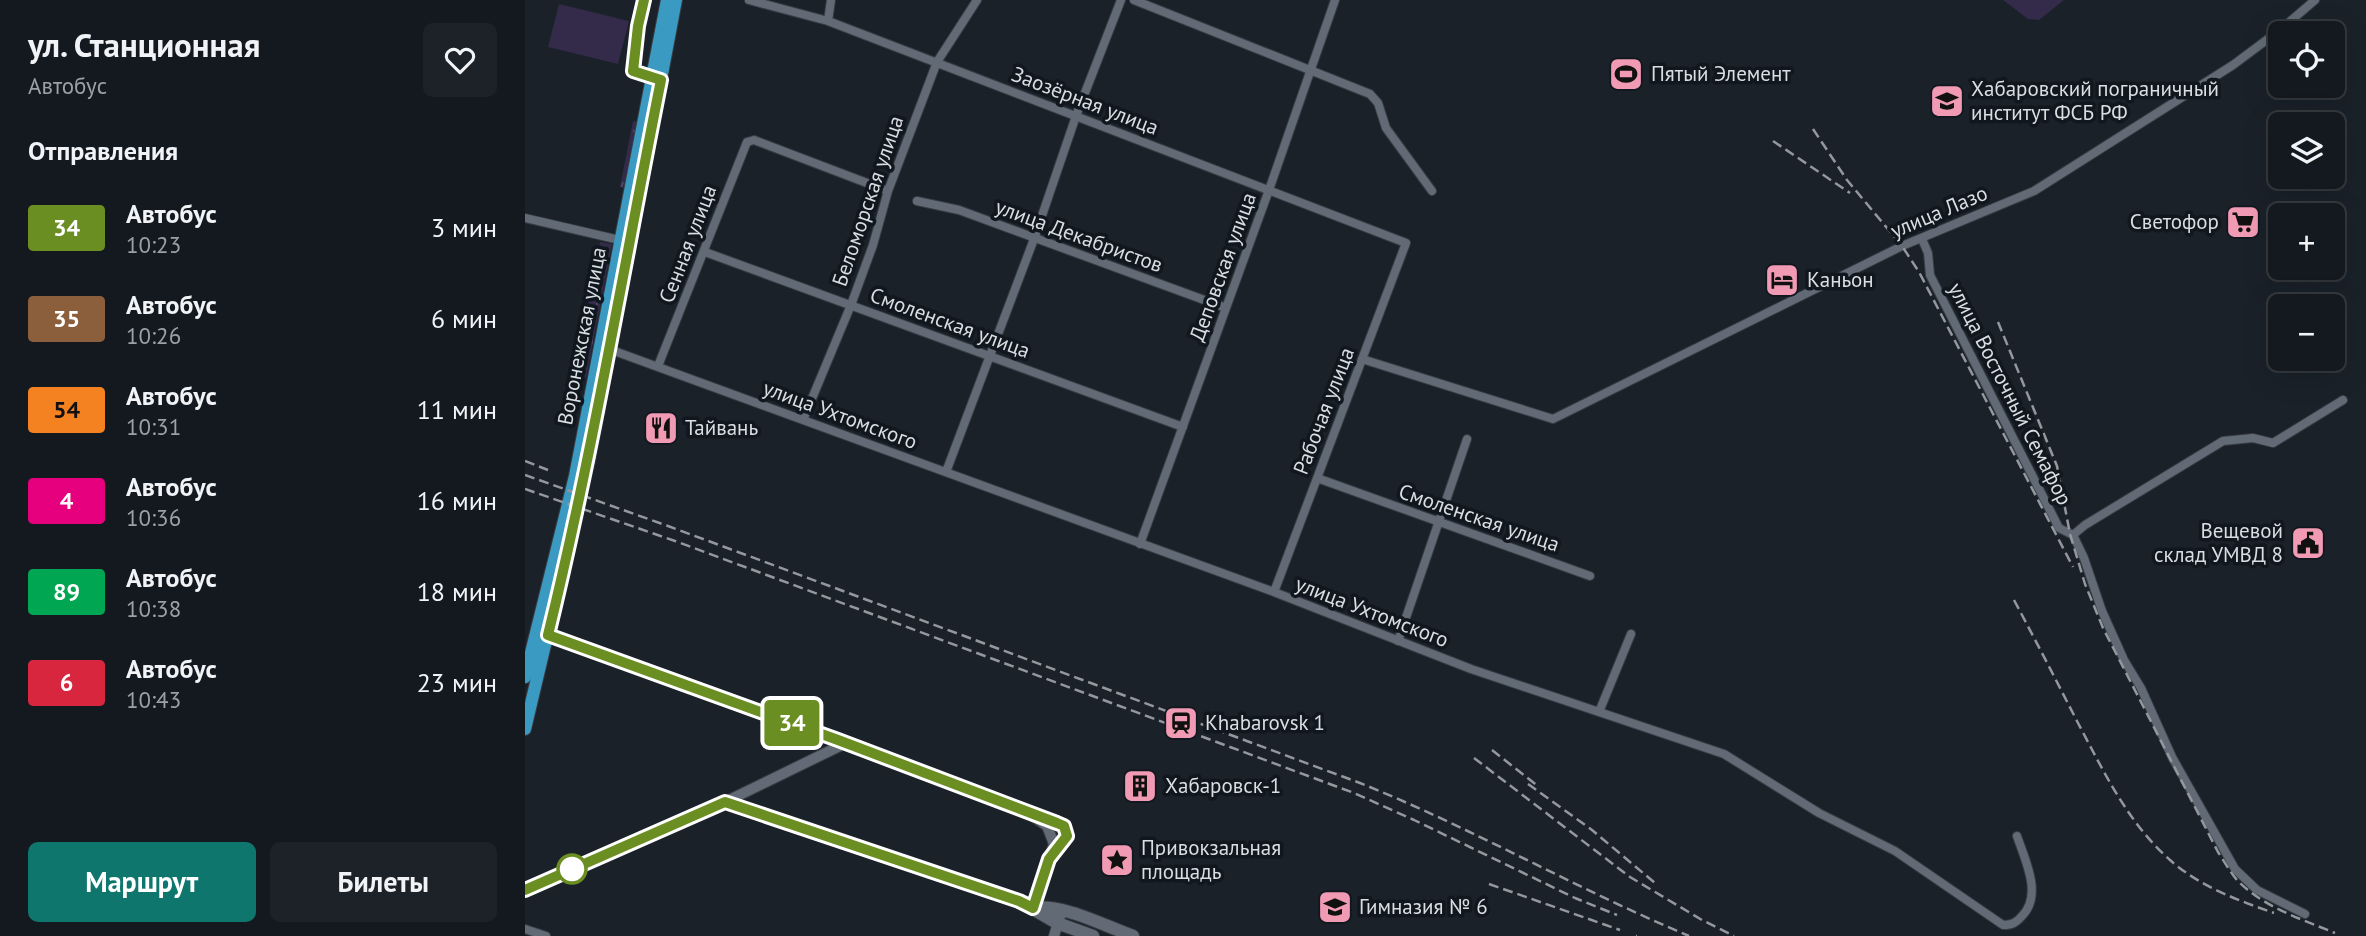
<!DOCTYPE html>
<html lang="ru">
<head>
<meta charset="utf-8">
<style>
  body { margin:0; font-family:"PT Sans",sans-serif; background:#1d2228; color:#f1f3f6; height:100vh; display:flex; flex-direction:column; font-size:26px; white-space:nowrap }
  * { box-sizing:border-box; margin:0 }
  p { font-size:23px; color:#9da0a4 }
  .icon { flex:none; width:38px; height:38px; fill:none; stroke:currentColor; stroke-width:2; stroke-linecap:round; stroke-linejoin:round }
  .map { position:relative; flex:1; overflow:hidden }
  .panel { display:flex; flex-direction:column; background:#14191f; width:525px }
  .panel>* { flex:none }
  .badge { padding:0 14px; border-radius:5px; font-size:24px; line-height:46px }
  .tools { position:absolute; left:1743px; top:21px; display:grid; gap:14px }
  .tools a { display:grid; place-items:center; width:77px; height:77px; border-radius:10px; background:#14191f; box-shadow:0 7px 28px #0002,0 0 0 2px #33383d; font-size:35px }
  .map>.badge { position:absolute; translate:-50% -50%; box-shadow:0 0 0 4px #fff }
  h2 { padding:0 28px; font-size:26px; line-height:63px }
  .round { display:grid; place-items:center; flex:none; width:74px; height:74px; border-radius:10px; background:#1d2228 }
  .overview { display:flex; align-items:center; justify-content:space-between; height:119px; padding:0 28px }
  h1 { font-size:33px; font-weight:800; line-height:52px }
  .cta { display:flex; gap:14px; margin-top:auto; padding:14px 28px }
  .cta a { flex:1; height:80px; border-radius:10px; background:#0f766e; color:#fff; font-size:28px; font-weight:800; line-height:80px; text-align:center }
  .cta a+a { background:#1d2228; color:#f1f3f6 }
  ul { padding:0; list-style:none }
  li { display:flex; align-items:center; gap:21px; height:91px; padding:0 28px }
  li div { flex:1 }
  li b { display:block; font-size:26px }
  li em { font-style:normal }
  li .badge { min-width:77px; font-weight:700; text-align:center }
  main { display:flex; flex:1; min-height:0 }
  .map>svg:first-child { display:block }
  .grass { fill:url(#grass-tufts) }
  .park { fill:#332b49 }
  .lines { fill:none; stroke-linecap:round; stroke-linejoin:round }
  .minor-casing { stroke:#383d44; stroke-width:10 }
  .tertiary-casing { stroke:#383d44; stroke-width:12 }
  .secondary-casing { stroke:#383d44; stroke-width:14 }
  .primary-casing { stroke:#383d44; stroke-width:14 }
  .minor { stroke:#626b75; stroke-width:8 }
  .tertiary { stroke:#626b75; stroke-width:10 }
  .secondary { stroke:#626b75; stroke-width:12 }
  .primary { stroke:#3b9ac2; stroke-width:12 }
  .rail { stroke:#93989e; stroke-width:2.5; stroke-dasharray:10 5; stroke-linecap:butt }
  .line-casing { stroke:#fff; stroke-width:16 }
  .line { stroke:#6b8e23; stroke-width:10 }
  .stop-dot { fill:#fff; stroke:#6b8e23; stroke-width:3.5 }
  .labels { text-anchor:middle; stroke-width:7; stroke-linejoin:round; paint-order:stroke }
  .poi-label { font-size:21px; fill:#d9dee3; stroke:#11171f; text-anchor:start }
  .street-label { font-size:21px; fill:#d9dee3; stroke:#11171f }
</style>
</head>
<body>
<main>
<section class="panel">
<div class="overview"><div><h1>ул. Станционная</h1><p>Автобус</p></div><a class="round"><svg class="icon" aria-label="heart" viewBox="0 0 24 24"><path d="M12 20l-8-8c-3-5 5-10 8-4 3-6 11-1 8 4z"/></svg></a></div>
<h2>Отправления</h2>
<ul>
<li><span class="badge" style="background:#6b8e23;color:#fff">34</span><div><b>Автобус</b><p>10:23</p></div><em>3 мин</em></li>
<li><span class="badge" style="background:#8b5e3c;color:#fff">35</span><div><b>Автобус</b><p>10:26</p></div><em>6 мин</em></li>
<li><span class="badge" style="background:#f58220;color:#111">54</span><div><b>Автобус</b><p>10:31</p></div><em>11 мин</em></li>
<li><span class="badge" style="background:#e6007e;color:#fff">4</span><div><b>Автобус</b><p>10:36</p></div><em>16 мин</em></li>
<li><span class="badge" style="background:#00a651;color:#fff">89</span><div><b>Автобус</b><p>10:38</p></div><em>18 мин</em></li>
<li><span class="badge" style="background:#d7263d;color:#fff">6</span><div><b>Автобус</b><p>10:43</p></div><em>23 мин</em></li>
</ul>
<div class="cta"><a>Маршрут</a><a>Билеты</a></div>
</section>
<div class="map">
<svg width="1841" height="936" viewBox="0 0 1841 936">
  <defs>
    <pattern id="grass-tufts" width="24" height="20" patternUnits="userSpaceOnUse" patternTransform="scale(1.75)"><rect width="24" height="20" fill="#332b49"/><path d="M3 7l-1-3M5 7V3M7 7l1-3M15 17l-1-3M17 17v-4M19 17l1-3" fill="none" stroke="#504963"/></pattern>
  </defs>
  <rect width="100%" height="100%" fill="#1a2129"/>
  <path class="grass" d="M108,121l5,1 -13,66 -5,-1z
    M75,242l12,2 -26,134 -12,-2z"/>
  <path class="park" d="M1478,0h61l-25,20 -11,-1z
    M34,4l70,17 -11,43 -70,-17z"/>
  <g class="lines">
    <g class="minor-casing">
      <path id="minor" d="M224,0l79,21 578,222 -132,349
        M609,0l236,94 8,9 8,25 46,63
        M303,21l3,-21
        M392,201l42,9 267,98
        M0,218l99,23
        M1397,239l6,14 2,22 129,253 14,7 11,23 18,53 22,49 17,28 31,69 63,112 22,21 48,24
        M180,252l478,175
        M81,348l668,244 197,77 253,85 95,59 76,38 108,74c9,0 13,-2 19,-9 21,-21 3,-56 -5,-80
        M837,359l191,60 349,-173 132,-55 199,-126 47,-35 35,-30
        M133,366l89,-224 7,-2 134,51
        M278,420l48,-115 22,-60 15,-54 49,-129 40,-62
        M421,472l88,-233 42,-123 45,-116
        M792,478l273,98
        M1548,535l12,-10 138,-84 30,-3 20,5 70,-43
        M615,544l129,-354 66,-190
        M873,641l69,-202
        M1074,712l32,-78
        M0,929l21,7"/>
    </g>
    <g class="tertiary-casing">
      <path id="tertiary" d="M23,635l479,177 20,14 7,18 -21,64
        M200,802l121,-59
        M529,936l8,-26"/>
    </g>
    <g class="secondary-casing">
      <path id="secondary" d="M0,890l200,-88 294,99 38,22 36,13
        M509,908c30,-4 71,18 99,28"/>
    </g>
    <g class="primary-casing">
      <path id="primary" d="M0,677l50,-201 92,-476
        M0,729l64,-269 87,-460"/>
    </g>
    <use href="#minor" class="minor"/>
    <use href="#tertiary" class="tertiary"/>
    <use href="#secondary" class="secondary"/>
    <use href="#primary" class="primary"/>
    <path class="rail" d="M1288,129l34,51 55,66 17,26 154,295
      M1248,141l77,52
      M1473,322l59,144 13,68 15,50 18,44 115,224c6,9 12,20 19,28 26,27 64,39 98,53
      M0,461l23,9
      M0,475l143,51 692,257c112,45 217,106 329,153
      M0,489l150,52 679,252 60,27 161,78 42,17
      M1489,600c22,41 43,82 64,123 26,49 50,100 92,137 29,26 67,40 104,53
      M967,750l47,37
      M949,758l156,119 72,43 32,16
      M1003,784l64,46 63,53
      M964,884l131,46
      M1111,936h1"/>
  </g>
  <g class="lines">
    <g class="line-casing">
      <path id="line" d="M0,890l200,-88 294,99 14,7 16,-49 18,-23 -3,-10 -7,-3 -219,-83 -290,-105c45,-184 76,-370 113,-555l-28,-9 5,-45 6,-26"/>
    </g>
    <use href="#line" class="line"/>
  </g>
  <defs>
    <g id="stadium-square" transform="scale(1.75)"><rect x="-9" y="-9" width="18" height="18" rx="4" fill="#f19ab3" stroke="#11171f"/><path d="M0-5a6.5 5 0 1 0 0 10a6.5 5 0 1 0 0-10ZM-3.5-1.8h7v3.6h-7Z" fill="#111"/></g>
    <g id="university-square" transform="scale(1.75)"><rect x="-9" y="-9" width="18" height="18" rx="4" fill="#f19ab3" stroke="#11171f"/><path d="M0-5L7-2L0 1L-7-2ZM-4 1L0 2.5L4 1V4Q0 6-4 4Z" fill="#111"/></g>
    <g id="supermarket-square" transform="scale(1.75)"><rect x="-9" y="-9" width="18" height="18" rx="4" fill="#f19ab3" stroke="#11171f"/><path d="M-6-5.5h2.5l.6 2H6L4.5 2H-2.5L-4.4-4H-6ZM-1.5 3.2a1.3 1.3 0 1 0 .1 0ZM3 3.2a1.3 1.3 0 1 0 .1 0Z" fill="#111"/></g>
    <g id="hotel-square" transform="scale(1.75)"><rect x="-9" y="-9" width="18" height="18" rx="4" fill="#f19ab3" stroke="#11171f"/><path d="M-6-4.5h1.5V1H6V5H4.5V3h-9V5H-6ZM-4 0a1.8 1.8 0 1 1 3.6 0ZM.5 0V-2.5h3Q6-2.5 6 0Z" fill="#111"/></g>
    <g id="restaurant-square" transform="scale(1.75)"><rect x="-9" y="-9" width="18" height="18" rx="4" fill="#f19ab3" stroke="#11171f"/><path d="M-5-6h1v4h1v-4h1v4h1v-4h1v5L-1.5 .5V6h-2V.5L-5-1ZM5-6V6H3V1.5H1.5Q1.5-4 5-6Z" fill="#111"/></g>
    <g id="civic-square" transform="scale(1.75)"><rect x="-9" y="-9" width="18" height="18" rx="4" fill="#f19ab3" stroke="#11171f"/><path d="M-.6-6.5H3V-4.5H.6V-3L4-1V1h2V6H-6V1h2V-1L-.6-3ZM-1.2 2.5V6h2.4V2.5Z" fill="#111"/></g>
    <g id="station-square" transform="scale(1.75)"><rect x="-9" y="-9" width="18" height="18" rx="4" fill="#f19ab3" stroke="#11171f"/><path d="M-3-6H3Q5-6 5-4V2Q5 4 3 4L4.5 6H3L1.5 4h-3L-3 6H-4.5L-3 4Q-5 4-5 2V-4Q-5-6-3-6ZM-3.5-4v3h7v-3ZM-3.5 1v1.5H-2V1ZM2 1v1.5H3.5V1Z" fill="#111"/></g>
    <g id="building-square" transform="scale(1.75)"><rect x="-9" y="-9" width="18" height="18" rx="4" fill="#f19ab3" stroke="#11171f"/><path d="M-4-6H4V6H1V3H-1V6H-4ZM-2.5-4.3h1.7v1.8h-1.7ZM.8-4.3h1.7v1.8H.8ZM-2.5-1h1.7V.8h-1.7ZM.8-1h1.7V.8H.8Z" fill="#111"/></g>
    <g id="sight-square" transform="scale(1.75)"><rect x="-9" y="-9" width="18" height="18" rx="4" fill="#f19ab3" stroke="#11171f"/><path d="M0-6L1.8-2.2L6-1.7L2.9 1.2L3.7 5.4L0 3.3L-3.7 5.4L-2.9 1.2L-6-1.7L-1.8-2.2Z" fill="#111"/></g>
    <g id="school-square" transform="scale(1.75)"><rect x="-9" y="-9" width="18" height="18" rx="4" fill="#f19ab3" stroke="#11171f"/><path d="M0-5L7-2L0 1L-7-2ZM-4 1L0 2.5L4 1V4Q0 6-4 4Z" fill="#111"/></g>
  </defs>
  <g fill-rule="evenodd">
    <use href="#stadium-square" x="1101" y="74"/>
    <use href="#university-square" x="1422" y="101"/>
    <use href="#supermarket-square" x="1718" y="222"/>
    <use href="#hotel-square" x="1257" y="280"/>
    <use href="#restaurant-square" x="136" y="428"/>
    <use href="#civic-square" x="1783" y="543"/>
    <use href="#station-square" x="656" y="723"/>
    <use href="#building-square" x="615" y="786"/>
    <use href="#sight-square" x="592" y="860"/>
    <use href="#school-square" x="810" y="907"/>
  </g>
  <circle class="stop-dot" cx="47" cy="869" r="14"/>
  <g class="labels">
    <g class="poi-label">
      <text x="1126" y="81">Пятый Элемент</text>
      <text x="1446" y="96">Хабаровский пограничный<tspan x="1446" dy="24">институт ФСБ РФ</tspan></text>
      <text x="1694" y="229" text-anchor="end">Светофор</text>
      <text x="1282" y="287">Каньон</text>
      <text x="160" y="435">Тайвань</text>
      <text x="1758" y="538" text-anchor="end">Вещевой<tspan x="1758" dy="24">склад УМВД 8</tspan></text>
      <text x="680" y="730">Khabarovsk 1</text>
      <text x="640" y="793">Хабаровск-1</text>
      <text x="616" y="855">Привокзальная<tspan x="616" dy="24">площадь</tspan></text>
      <text x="834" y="914">Гимназия № 6</text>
    </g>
    <g class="street-label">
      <text transform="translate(560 101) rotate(21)" y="7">Заозёрная улица</text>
      <text transform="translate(343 201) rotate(-71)" y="7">Беломорская улица</text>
      <text transform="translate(1414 212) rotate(-23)" y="7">улица Лазо</text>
      <text transform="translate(554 236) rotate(20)" y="7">улица Декабристов</text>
      <text transform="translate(163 244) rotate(-69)" y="7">Сенная улица</text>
      <text transform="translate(698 267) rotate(-70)" y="7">Деповская улица</text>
      <text transform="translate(425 323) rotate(20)" y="7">Смоленская улица</text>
      <text transform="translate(57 336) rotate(-79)" y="7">Воронежская улица</text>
      <text transform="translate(1485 394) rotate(63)" y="7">улица Восточный Семафор</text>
      <text transform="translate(799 411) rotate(-69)" y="7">Рабочая улица</text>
      <text transform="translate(315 415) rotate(20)" y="7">улица Ухтомского</text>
      <text transform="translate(954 518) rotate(19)" y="7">Смоленская улица</text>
      <text transform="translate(847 612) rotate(21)" y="7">улица Ухтомского</text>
    </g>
  </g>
</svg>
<div class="tools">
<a><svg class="icon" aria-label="locate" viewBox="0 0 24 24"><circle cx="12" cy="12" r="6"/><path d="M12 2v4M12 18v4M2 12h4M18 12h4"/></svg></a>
<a><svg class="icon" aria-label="layers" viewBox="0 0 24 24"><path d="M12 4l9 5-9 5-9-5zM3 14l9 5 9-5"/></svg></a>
<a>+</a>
<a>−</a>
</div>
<b class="badge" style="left:267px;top:723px;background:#6b8e23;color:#fff">34</b>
</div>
</main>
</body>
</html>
